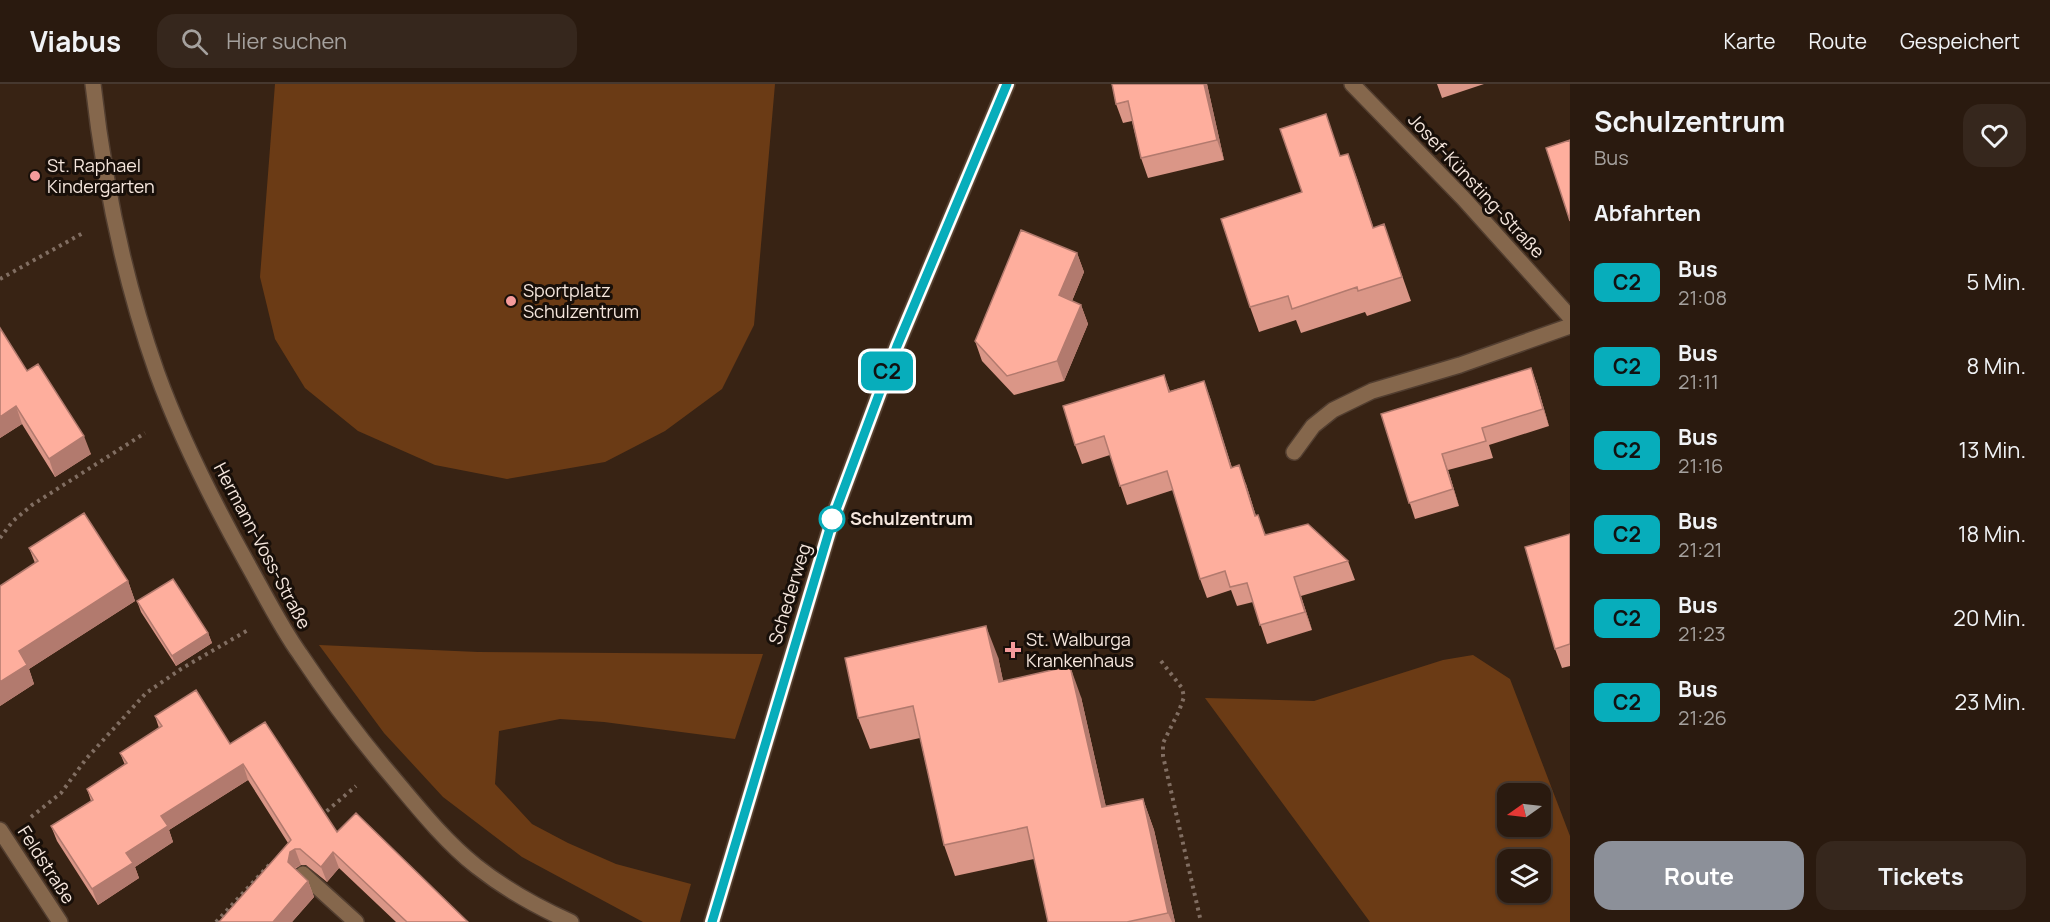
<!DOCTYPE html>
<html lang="de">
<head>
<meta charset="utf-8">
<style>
  body { margin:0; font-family:Manrope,sans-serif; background:#36271d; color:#f1f3f6; height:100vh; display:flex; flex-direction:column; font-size:22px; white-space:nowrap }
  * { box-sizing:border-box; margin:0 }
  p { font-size:20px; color:#a5a19e }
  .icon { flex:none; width:33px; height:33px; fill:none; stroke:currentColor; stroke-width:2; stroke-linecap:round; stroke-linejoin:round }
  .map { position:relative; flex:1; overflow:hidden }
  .panel { display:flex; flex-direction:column; background:#2a1a0f; width:480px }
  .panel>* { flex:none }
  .badge { padding:0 12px; border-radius:9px; font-size:21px; line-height:39px }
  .needle { width:39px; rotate:256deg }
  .controls { position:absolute; left:1497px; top:699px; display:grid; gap:12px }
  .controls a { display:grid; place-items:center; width:54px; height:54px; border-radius:12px; background:#2a1a0f; box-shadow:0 2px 4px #0004,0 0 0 2px #46382f; font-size:30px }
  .map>.badge { position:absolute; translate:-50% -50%; box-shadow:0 0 0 3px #fff }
  h2 { padding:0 24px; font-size:22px; line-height:54px }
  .round { display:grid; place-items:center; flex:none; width:63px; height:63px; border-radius:18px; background:#36271d }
  .overview { display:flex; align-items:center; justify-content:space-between; height:102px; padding:0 24px }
  h1 { font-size:28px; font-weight:700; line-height:45px }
  .cta { display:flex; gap:12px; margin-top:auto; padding:12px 24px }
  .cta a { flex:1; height:69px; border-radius:18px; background:#8c9099; color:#fff; font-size:24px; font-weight:700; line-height:69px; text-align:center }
  .cta a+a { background:#36271d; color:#f1f3f6 }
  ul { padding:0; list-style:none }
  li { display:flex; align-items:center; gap:18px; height:84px; padding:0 24px }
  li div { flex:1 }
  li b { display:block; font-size:22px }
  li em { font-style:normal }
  li .badge { min-width:66px; font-weight:700; text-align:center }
  header { display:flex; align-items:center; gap:36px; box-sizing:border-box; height:84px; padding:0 30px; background:#2a1a0f; border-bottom:2px solid #46382f }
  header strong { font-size:28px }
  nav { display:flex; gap:33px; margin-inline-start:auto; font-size:21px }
  .search { width:420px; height:54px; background:#36271d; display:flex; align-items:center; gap:15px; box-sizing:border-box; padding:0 21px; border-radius:18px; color:#a5a19e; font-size:22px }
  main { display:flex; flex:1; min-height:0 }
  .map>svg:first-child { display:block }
  .green { fill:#6b3b15; fill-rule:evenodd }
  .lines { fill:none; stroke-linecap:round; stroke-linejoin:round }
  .service-casing { stroke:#523e30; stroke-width:18 }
  .minor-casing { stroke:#523e30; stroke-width:18 }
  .path { stroke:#816e62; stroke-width:4; stroke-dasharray:3 4.5; stroke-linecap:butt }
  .service { stroke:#85674c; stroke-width:15 }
  .minor { stroke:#85674c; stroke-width:15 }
  .wall { fill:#da9687 }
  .shaded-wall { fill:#b27a6e }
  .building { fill:#feae9d; stroke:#b27a6e; stroke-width:1.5 }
  .line-casing { stroke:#fff; stroke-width:14 }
  .line { stroke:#07adbb; stroke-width:9 }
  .poi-dot { fill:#f59b9b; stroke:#180f09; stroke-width:2 }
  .stop-dot { fill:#fff; stroke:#07adbb; stroke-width:3 }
  .labels { text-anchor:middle; stroke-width:6; stroke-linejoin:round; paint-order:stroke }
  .poi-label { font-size:18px; fill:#f5e6dd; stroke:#180f09; text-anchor:start }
  .street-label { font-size:18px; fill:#f5e6dd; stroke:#180f09 }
  .stop-label { font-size:18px; font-weight:bold; fill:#f5e6dd; stroke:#180f09; text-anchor:start }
</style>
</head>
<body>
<header>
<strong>Viabus</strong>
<div class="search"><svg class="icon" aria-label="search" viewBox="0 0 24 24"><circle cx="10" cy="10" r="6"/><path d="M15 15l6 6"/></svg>Hier suchen</div>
<nav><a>Karte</a><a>Route</a><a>Gespeichert</a></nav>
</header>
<main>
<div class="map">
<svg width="1570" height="838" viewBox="0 0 1570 838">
  <rect width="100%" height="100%" fill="#382314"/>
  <path class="green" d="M275,0h500l-21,241 -32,64 -57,42 -60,31 -98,17 -72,-14 -77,-34 -53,-43 -30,-49 -15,-62z
    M319,561l159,7 285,2 -28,85 -131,-17 -44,-3 -61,12 -4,53 37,40 36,19 48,21 75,20 -11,38h-37l-121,-65 -79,-60 -59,-64z
    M1473,571l37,24 60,157v86h-200l-165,-224 109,3 129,-41zM1508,710h32v32h-32zM1508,776h32v32h-32z"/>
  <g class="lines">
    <g class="service-casing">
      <path id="service" d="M303,790l53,48"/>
    </g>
    <g class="minor-casing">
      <path id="minor" d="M93,0c11,98 31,196 64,289 24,66 56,129 90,190 17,30 33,63 53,91 26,39 54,77 84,113 29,34 57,71 92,99 29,23 61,41 95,56
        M1352,0l111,114 107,119
        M1294,368l19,-26 20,-16 39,-19 88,-26 110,-39
        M0,746l60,92
        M712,838l122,-407 63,-169 110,-262"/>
    </g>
    <path class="path" d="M0,195l83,-46
      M0,454l13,-17 19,-16 113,-72
      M1161,577l21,27 2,9 -5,14 -16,32v13l38,166
      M321,732l35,-30
      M31,733l30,-24 25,-34 60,-66 35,-24 67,-39
      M216,838l54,-58"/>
    <use href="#service" class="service"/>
    <use href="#minor" class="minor"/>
  </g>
  <path class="wall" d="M1207,0l17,76 -76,18 -7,-20 -9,-37 -9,2 -7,-19z
    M1437,0h47l-42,14z
    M1348,70l25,74 11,-4 27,77 -44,15 -2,-4 -64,21 -5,-13 -37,12 -9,-25 91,-151z
    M1077,169l7,19 -12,29 9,4 7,19 -24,57 -50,14 -32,-34 -7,-20z
    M0,244l27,43 64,83 -36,23 -33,-53 -22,14z
    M1531,284l6,17 12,41 -60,19 4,13 -45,12 11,36 -44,13 -34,-105z
    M1164,291l6,16 34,-10 28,87 14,16 10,32 10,19 82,26 7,19 -54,16 11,34 -45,14 -14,-42 -16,4 -6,-16 -24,8 -7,-19 -27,-89 -46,15 -17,-50 -28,9 -7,-19z
    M1570,450v132l-8,2 -7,-19z
    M29,464l99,33 7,20 -106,68 5,15 -34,22 35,-143z
    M137,517l71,32 4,10 -36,23 -35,-54z
    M998,573l5,24 78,16 25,110 37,-8 11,31 21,92h-127l-14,-63 -79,17 -11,-31 -24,-107 -50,11 -12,-31z
    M155,632l75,28 107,88 131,90h-72l-57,-54 -12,14 -21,-17h-5l-6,4 13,12 6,16 -22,25h-73l69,-79 -40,-63 -79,50 4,12 -38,25 4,11 -41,27 -41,-64 -6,-15 40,-25 -4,-12 38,-24 -5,-12 39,-25z"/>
  <path class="shaded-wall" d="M1204,0h3l17,76 -7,-20z
    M1348,70l9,24 25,75 -9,-25z
    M1077,169l7,19 -18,43 -7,-20z
    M1081,221l7,19 -24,57 -7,-20z
    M1531,284l6,17 12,41 -6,-17z
    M1204,297l7,19 27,87 -7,-19z
    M16,322l6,18 -22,14v-21z
    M84,352l7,18 -36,23 -6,-18z
    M1442,370l6,16 11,36 -6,-17z
    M1239,381l7,19 16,51 -7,-19z
    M1294,493l7,19 11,34 -7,-18z
    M128,497l7,20 -106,68 5,15 -34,22v-24l19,-31z
    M986,542l12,31 12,56 -11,-31z
    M208,549l4,10 -36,23 -4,-10z
    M1070,582l11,31 32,141 -11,-31z
    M243,680l5,16 -79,50 4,12 -38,25 4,11 -41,27 -6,-16 69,-73z
    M1143,715l11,31 21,92h-3l-4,-9z
    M295,765l6,16 -6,3 -1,10 -6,-16 2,-10z
    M333,768l6,16 -12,14 -6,-15z
    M308,797l6,16 -22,25h-19z"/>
  <path class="building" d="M1112,0h92l13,56 -76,18 -13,-57 -12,3z
    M1326,30l14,42 8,-2 25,74 11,-4 18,53 -44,14 -1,-4 -65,22 -4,-13 -38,11 -29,-88 81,-27 -22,-63z
    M1570,56v81l-24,-73z
    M1021,146l56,23 -18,42 22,10 -24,56 -50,15 -32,-35z
    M0,244l27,43 11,-7 46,72 -35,23 -33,-53 -16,11z
    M1531,284l12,41 -61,19 4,13 -44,13 11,35 -44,14 -28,-89z
    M1164,291l5,17 35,-11 27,87 8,-3 16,51 3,-1 7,20 43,-11 40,37 -54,16 11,35 -45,13 -13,-42 -17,4 -5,-16 -25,8 -33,-108 -47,15 -16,-50 -29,9 -12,-39z
    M84,429l44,68 -109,70 8,14 -27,17v-96l38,-25 -9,-13z
    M1570,450v110l-15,5 -30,-102z
    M173,495l35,54 -36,23 -35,-55z
    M986,542l13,56 71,-16 32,141 41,-8 25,114 -41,9h-79l-21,-95 -83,18 -31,-139 -55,12 -13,-60z
    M196,606l34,54 35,-22 72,110 19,-19 112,109h-61l-74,-70 -12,15 -21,-18h-5l-5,3 -2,10 20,19 -35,41h-54l72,-82 -48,-76 -82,52 7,10 -42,27 7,10 -41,26 -41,-63 42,-26 -6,-11 40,-26 -7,-10 42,-27 -7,-10z"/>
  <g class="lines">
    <g class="line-casing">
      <path id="line" d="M712,838l122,-407 63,-169 110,-262"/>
    </g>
    <use href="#line" class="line"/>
  </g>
  <g class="poi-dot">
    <circle cx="35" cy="92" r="6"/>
    <circle cx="511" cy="217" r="6"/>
    <path d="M1010 557h6v6h6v6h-6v6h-6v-6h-6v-6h6z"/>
  </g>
  <circle class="stop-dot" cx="832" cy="435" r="12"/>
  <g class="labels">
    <g class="poi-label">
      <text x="47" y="88">St. Raphael<tspan x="47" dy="21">Kindergarten</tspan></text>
      <text x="523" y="213">Sportplatz<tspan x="523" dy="21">Schulzentrum</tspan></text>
      <text x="1026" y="562">St. Walburga<tspan x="1026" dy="21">Krankenhaus</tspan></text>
    </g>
    <g class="street-label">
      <text transform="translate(1476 102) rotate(47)" y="6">Josef-Künsting-Straße</text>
      <text transform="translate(262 462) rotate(62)" y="6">Hermann-Voss-Straße</text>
      <text transform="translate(790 510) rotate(-73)" y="6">Schederweg</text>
      <text transform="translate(46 781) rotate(57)" y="6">Feldstraße</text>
    </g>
    <g class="stop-label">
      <text x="850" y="441">Schulzentrum</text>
    </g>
  </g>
</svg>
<div class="controls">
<a><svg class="needle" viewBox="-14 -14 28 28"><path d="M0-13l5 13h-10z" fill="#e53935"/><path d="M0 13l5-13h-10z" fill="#a5a19e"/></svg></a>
<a><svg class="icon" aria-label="layers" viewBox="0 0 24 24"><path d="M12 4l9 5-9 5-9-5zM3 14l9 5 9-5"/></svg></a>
</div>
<b class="badge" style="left:887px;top:287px;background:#07adbb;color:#111">C2</b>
</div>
<section class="panel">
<div class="overview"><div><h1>Schulzentrum</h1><p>Bus</p></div><a class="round"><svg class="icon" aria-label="heart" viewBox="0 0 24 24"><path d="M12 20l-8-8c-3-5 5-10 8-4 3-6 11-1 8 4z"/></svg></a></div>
<h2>Abfahrten</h2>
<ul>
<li><span class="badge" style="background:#07adbb;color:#111">C2</span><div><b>Bus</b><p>21:08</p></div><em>5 Min.</em></li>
<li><span class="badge" style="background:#07adbb;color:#111">C2</span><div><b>Bus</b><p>21:11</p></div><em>8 Min.</em></li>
<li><span class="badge" style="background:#07adbb;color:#111">C2</span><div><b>Bus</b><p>21:16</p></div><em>13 Min.</em></li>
<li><span class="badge" style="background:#07adbb;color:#111">C2</span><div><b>Bus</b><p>21:21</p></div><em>18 Min.</em></li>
<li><span class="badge" style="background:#07adbb;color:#111">C2</span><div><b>Bus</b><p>21:23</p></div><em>20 Min.</em></li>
<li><span class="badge" style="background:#07adbb;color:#111">C2</span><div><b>Bus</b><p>21:26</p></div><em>23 Min.</em></li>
</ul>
<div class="cta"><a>Route</a><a>Tickets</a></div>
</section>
</main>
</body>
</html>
